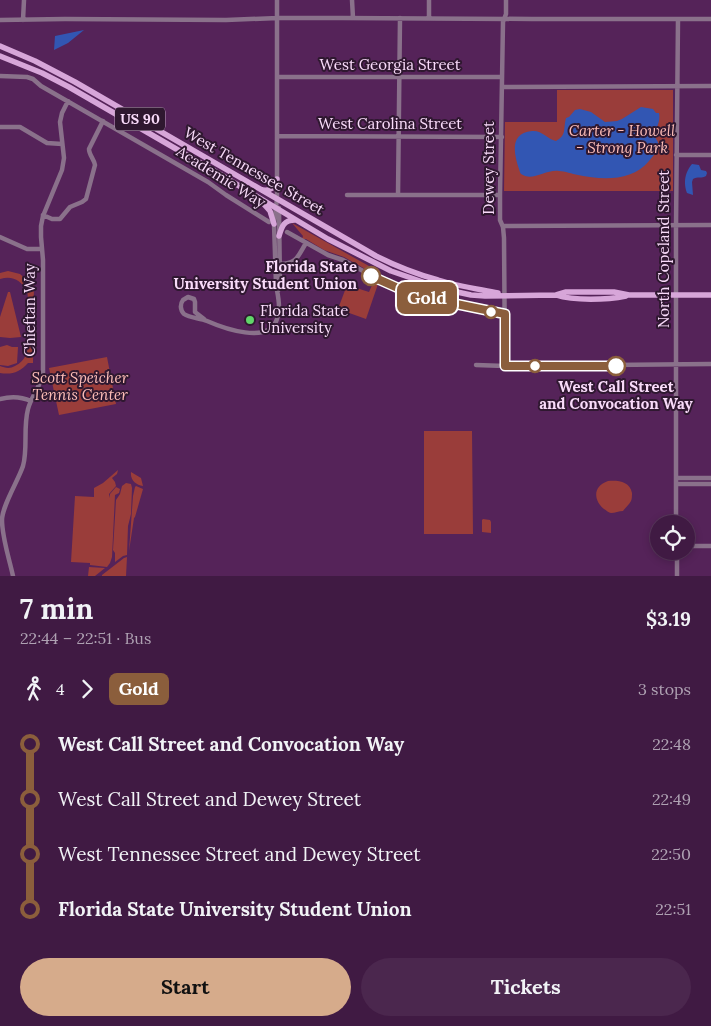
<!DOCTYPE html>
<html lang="en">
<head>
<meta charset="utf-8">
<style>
  body { margin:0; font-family:Lora,serif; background:#4b274e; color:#f1f3f6; height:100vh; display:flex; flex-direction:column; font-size:19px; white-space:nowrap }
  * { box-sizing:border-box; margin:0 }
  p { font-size:16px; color:#aea1b2 }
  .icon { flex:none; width:28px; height:28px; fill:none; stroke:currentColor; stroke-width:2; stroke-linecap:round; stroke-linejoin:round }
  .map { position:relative; height:576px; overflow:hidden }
  .panel { display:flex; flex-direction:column; background:#401a43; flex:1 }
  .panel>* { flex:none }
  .badge { padding:0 10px; border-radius:8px; font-size:18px; line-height:32px }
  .fabs { position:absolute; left:650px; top:515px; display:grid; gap:10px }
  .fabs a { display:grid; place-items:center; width:45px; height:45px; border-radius:50%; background:#401a43; box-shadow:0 2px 8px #0003,0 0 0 1px #59385c; font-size:25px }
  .map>.badge { position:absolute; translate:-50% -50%; box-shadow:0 0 0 2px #fff }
  .legs { display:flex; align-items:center; gap:8px; height:55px; padding:0 20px; font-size:16px }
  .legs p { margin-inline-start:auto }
  .overview { display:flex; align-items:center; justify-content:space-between; height:85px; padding:0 20px }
  h1 { font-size:28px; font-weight:700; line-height:38px }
  .primary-button { display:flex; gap:10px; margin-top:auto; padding:10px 20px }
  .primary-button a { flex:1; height:58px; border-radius:30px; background:#d6ab8b; color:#111; font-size:20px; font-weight:700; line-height:58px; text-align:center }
  .primary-button a+a { background:#4b274e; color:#f1f3f6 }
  ul { padding:0 20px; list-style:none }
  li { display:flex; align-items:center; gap:18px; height:55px; font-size:19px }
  li i { display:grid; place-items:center; width:8px; height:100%; margin:0 6px; background:currentColor }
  li i::after { content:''; width:12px; height:12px; margin:-6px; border:4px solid; border-radius:50%; background:#401a43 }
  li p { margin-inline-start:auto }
  li:first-child i { background:linear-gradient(#0000 50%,currentColor 0) }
  li:last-child i { background:linear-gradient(currentColor 50%,#0000 0) }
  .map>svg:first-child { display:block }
  .green { fill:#9a3d3a }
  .water { fill:#3256b3 }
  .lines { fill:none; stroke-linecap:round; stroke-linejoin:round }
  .minor { stroke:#8a718b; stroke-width:4.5 }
  .major { stroke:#d7a6d9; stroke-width:5.5 }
  .line-1-casing { stroke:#fff; stroke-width:11 }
  .line-1 { stroke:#8b5e3c; stroke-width:8 }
  .stop-1-dot { fill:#fff; stroke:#8b5e3c; stroke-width:2.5 }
  .poi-dot { fill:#61d56a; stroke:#2f1830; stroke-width:2 }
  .labels { text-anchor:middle; stroke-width:4; stroke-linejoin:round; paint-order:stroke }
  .shield { fill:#2f1830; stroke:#bca0bd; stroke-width:1 }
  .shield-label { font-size:14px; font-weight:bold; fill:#f9dbfa }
  .street-label { font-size:15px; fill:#f9dbfa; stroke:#2f1830 }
  .park-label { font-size:15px; font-style:italic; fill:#febeb8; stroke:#2f1830 }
  .stop-label { font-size:15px; font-weight:bold; fill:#f9dbfa; stroke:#2f1830; text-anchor:end }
  .poi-label { font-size:15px; fill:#f9dbfa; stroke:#2f1830; text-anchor:start }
</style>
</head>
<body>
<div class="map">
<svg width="711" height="576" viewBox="0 0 711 576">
  <rect width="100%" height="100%" fill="#552359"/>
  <path class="green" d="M557,90h116v101h-169l1,-69h52z
    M292,223l77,43 -2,4 -23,-13 -20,-7 -18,-11h-4l1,-3z
    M8,271l12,3 9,8h5l-1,81h-5c-8,9 -16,12 -28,10v-7c5,2 10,3 15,0 17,-8 13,-28 13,-43 0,-11 1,-22 -1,-32 -6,-11 -15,-16 -27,-12v-6z
    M373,283l5,1 -12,35 -28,-10 9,-24 22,7z
    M8,292h2l11,45 -11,1 -10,-1v-20z
    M7,345l5,2h6l-1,16 -9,3 -8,-1v-18z
    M107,357l9,47 -57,11 -10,-47z
    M424,431h48l1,103h-49z
    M118,470l-1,4 -5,4 3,4 1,4 -7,8 1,4v-4l6,-7 4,2 -1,4 -4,2 -3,62 -2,6 -3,4 -17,-2v-2l-19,-1 4,-66 19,1v-9l9,-5z
    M131,472l10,6 2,8c-7,-1 -13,-6 -12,-14z
    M608,481c9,-1 22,0 24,12 0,2 0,6 -1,8 -2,4 -6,7 -8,10 -4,0 -8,2 -12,2 -2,0 -5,-3 -7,-4 -11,-9 -11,-23 4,-28z
    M126,483l5,1 1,4 -1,26 -3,12 -1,29 -4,1 -8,6v-9l-2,-3 3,-50 4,-6 2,-8z
    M136,486l7,3 -8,28 -1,1 -5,33 4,-55 2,-9z
    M483,519l7,1 1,2v11l-9,-1v-12z
    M127,557l-1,19h-24v-1l22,-17z
    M89,567l16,1 -10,8h-7z"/>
  <path class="water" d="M84,30l-16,13 -14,7 1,-14z
    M641,107l12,2 3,4h3c2,10 -4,15 -4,22 0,5 4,5 3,11 -1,6 -5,10 -9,15 -17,21 -48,19 -71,14 -6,-1 -13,-4 -19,-4 -12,-2 -26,10 -36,4 -3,-1 -3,-3 -4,-6 -5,-15 -10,-36 13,-38 10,-1 15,8 24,10 11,-6 7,-12 10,-23l3,-1 6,-7 5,-1 11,3 14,10 12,-1 5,-2z
    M692,164l7,1 2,5 5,1 1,2 -1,3c-4,3 -9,0 -13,3l-1,3 1,13 -6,-2c-4,-10 -2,-21 5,-29z"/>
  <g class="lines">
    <path class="minor" d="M352,0l1,18
      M429,0v18
      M0,20l65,-1 161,1 52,-2h64l190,1h179
      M23,20l1,-20
      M0,76l27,1 6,2 8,7 167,96 18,13 43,27
      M277,77h225
      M502,87l209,-1
      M0,127h20l27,16 15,1
      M277,136l225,1
      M676,155h35
      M347,195h153
      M398,195l2,-177
      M43,215l9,4h8l10,-12 12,-5 4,-3 9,-34c-1,-6 -6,-10 -6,-16l14,-28
      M503,226l208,-1
      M287,232l41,23 15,5 31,17 28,12 42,13 61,13
      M0,237l27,12h15
      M280,264c17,0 18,-8 26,-21
      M278,291l2,-5 -1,-78
      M204,319l-9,-7v-10l-1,-3 -6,-2 -5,3c-3,4 -3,10 1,14 6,4 16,4 23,7 16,7 62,24 70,-2 4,-10 1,-24 -1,-34l-2,-61 3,-25v-199
      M476,365l29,1 206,-2
      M505,366l-1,-128 -1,-11 -3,-7v-25l3,-173 3,-8v-14
      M0,399c11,-3 20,-3 31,2
      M676,478h35
      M676,484h35
      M676,524v-296l2,-209
      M686,546h25
      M677,551v25
      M13,576c-4,-18 -11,-39 -11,-56 0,-14 16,-39 21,-54 5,-18 0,-38 5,-57 3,-12 12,-22 15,-35v-114l-2,-23v-11l2,-10 19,-46 2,-12 -4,-36 2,-9 6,-12"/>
    <path class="major" d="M0,46l35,15 40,21 301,174c20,10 40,18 62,24 19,6 40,9 60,13
      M0,56l42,17 27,14 147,85 112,67 63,32 52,18 28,6 14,1 71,-1 10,-3h48l15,3h82
      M263,190c8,1 13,-3 14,-11
      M261,201l9,10 4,13
      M279,236c3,-10 5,-16 16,-16
      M556,295c18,6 51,5 70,1"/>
  </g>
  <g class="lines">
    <g class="line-1-casing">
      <path id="line-1" d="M371,276l27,12 29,10 78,16v52h111"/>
    </g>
    <use href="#line-1" class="line-1"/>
  </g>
  <g class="stop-1-dot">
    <circle cx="371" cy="276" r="9"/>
    <circle cx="491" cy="312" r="6"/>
    <circle cx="535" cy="366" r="6"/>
    <circle cx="616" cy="366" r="9"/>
  </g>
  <circle class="poi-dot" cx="250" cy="320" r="5"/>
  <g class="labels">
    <rect class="shield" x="115" y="107.5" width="50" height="23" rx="4"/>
    <g class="shield-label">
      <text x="140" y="124">US 90</text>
    </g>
    <g class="street-label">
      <text x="390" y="70">West Georgia Street</text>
      <text x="390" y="129">West Carolina Street</text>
      <text transform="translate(489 168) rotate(-90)" y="5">Dewey Street</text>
      <text transform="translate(254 171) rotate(30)" y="5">West Tennessee Street</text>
      <text transform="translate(221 177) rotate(32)" y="5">Academic Way</text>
      <text transform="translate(664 249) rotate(-90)" y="5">North Copeland Street</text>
      <text transform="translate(30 310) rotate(-90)" y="5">Chieftan Way</text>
    </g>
    <g class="park-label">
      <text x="622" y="136">Carter - Howell<tspan x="622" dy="17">- Strong Park</tspan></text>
      <text x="80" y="383">Scott Speicher<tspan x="80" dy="17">Tennis Center</tspan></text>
    </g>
    <g class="stop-label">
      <text x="357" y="272">Florida State<tspan x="357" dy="17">University Student Union</tspan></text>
      <text x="616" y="392" text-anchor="middle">West Call Street<tspan x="616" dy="17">and Convocation Way</tspan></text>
    </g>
    <g class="poi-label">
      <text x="260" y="316">Florida State<tspan x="260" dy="17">University</tspan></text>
    </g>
  </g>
</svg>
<div class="fabs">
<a><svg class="icon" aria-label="locate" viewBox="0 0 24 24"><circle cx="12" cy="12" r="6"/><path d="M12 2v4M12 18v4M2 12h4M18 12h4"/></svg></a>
</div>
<b class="badge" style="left:427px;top:298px;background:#8b5e3c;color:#fff">Gold</b>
</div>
<section class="panel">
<div class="overview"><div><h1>7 min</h1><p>22:44 – 22:51 · Bus</p></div><b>$3.19</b></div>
<div class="legs"><svg class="icon" aria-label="walk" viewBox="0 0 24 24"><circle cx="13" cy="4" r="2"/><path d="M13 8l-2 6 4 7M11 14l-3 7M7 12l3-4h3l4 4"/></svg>4<svg class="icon" aria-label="forward" viewBox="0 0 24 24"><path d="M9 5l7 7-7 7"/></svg><b class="badge" style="background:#8b5e3c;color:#fff">Gold</b><p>3 stops</p></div>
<ul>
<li><i style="color:#8b5e3c"></i><b>West Call Street and Convocation Way</b><p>22:48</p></li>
<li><i style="color:#8b5e3c"></i><span>West Call Street and Dewey Street</span><p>22:49</p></li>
<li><i style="color:#8b5e3c"></i><span>West Tennessee Street and Dewey Street</span><p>22:50</p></li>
<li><i style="color:#8b5e3c"></i><b>Florida State University Student Union</b><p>22:51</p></li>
</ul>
<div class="primary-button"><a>Start</a><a>Tickets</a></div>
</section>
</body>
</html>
